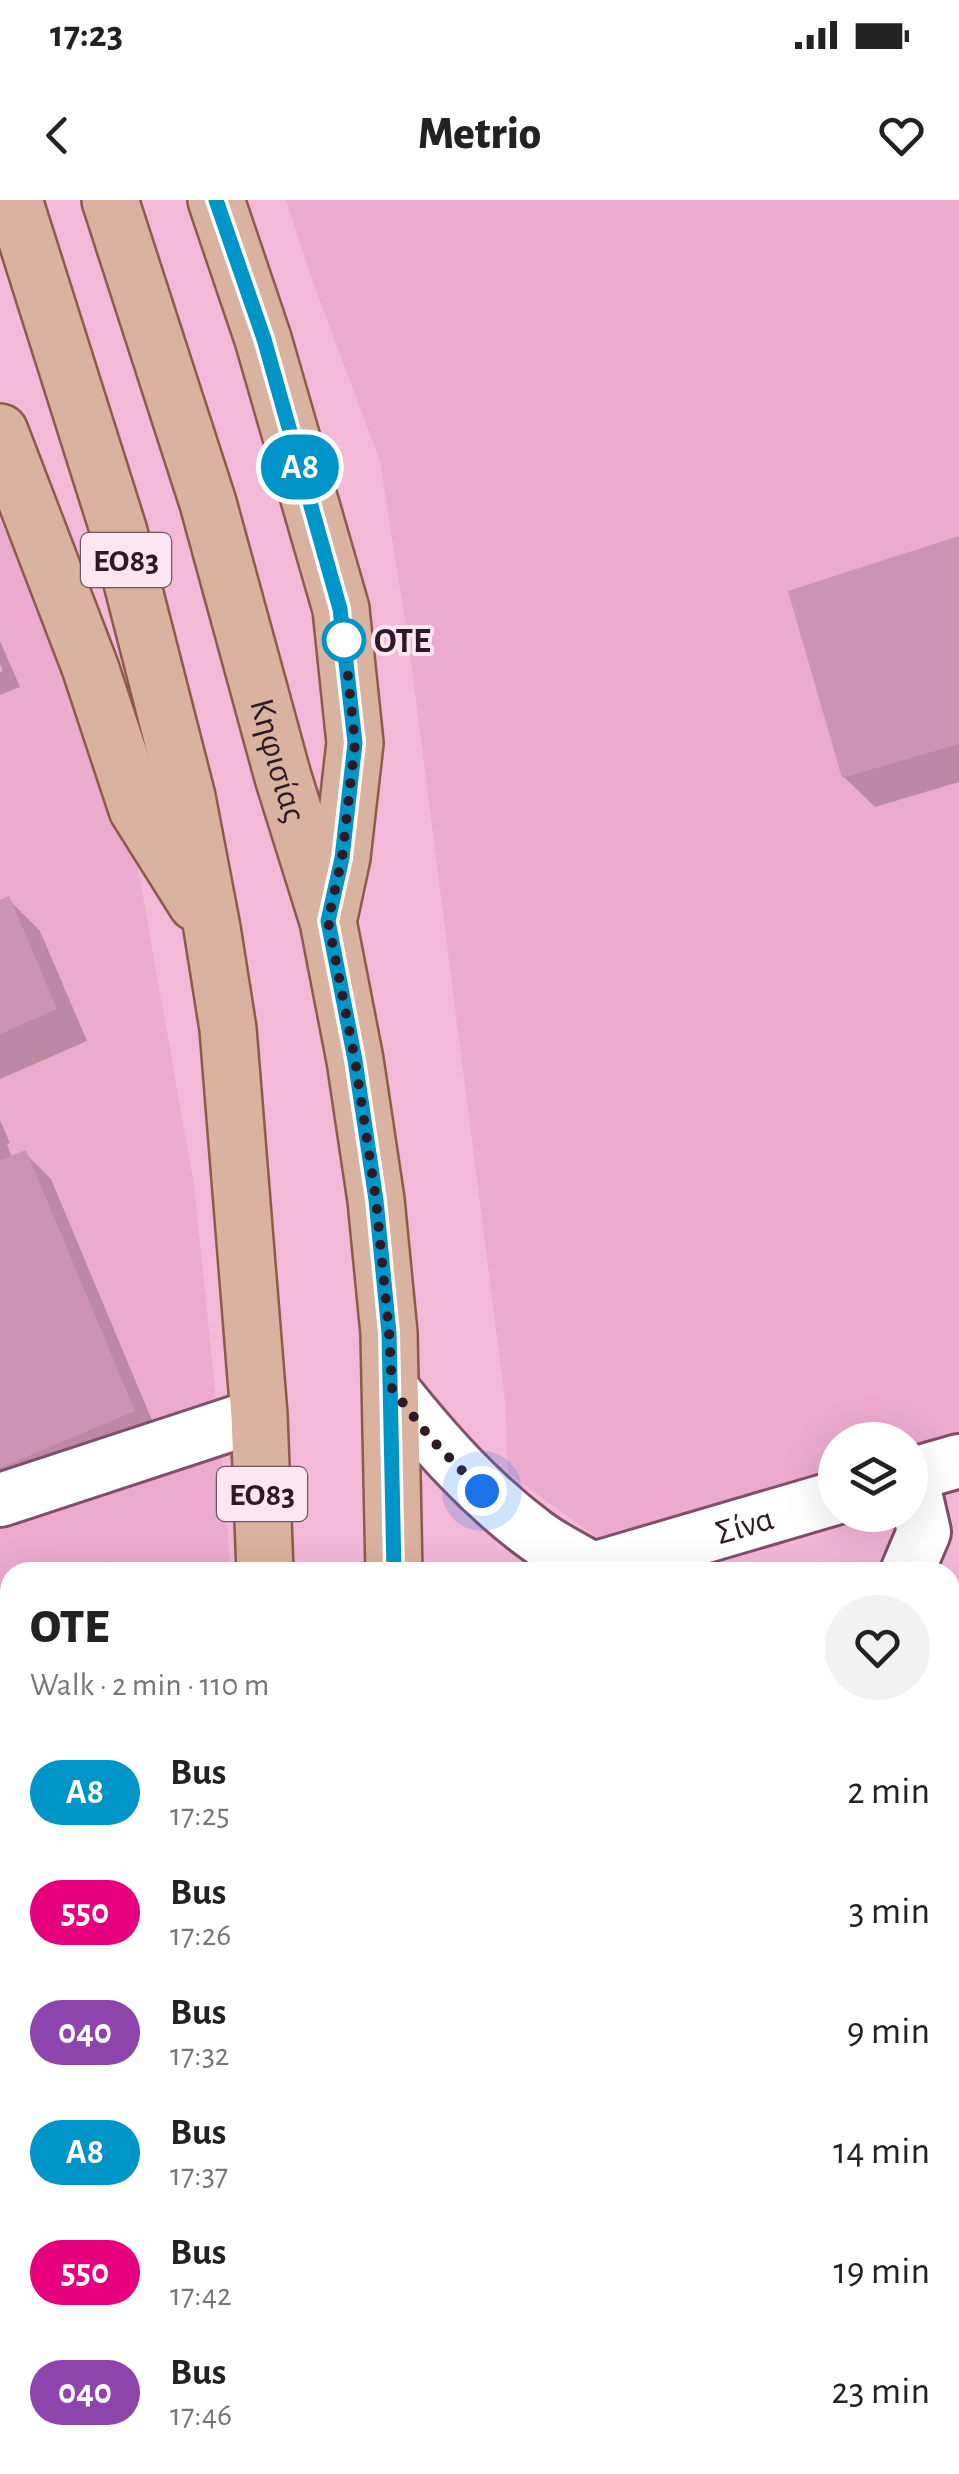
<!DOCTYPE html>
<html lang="en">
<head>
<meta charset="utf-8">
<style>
  body { margin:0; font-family:"Alegreya Sans",sans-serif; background:#f2f2f2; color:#222; height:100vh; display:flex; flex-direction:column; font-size:38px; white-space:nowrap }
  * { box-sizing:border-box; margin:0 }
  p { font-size:32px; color:#767676 }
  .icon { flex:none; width:55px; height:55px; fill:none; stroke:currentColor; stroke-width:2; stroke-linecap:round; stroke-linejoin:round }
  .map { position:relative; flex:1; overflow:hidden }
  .panel { position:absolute; left:0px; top:1362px; width:960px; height:912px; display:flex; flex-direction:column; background:#fff; border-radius:30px 30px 0 0; box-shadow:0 10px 40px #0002 }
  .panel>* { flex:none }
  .badge { padding:0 20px; border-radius:32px; font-size:35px; line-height:65px }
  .buttons { position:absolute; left:818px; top:1222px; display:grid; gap:20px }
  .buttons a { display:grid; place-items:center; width:110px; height:110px; border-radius:50%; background:#fff; box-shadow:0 10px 40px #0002; font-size:50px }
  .you { position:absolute; width:50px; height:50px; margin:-25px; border:8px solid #fff; border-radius:50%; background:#1a73e8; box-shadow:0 0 0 15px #1a73e833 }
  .map>.badge { position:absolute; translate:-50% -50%; box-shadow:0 0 0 5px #fff }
  .round { display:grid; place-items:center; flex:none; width:105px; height:105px; border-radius:52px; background:#f2f2f2 }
  .headline { display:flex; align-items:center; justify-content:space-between; height:170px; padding:0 30px }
  h1 { font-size:48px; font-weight:800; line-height:75px }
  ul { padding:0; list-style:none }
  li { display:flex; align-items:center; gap:30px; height:120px; padding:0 30px }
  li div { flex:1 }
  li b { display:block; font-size:38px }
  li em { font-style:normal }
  li .badge { min-width:110px; font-weight:700; text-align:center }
  .status { display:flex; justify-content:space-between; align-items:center; height:70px; padding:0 50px; background:#fff; direction:ltr }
  .status svg { height:28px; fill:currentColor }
  header { display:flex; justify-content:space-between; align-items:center; height:130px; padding:0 30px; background:#fff; font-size:45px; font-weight:800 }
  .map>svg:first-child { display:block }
  .built { fill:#ecaace }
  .green { fill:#ed7cbe }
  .shadow { fill:#0003 }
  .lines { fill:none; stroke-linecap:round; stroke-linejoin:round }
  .stream { stroke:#4da9cb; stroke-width:18 }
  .building { fill:#cc93b2 }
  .minor-casing { stroke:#814e6b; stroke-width:58 }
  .major-casing { stroke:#8e5b4b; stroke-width:60 }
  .path { stroke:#926980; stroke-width:6; stroke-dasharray:5 5; stroke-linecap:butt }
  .minor { stroke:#fff; stroke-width:52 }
  .major { stroke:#dab2a0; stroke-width:55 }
  .line-casing { stroke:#fff; stroke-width:22 }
  .line { stroke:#0095c8; stroke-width:15 }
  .walk { stroke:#2e1925; stroke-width:10; stroke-dasharray:0 18 }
  .stop-dot { fill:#fff; stroke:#0095c8; stroke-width:5 }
  .labels { text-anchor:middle; stroke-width:8; stroke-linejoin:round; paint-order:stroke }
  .shield { fill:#fee5f2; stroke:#6c5662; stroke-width:2.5 }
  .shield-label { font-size:32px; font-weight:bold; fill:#2e1925 }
  .stop-label { font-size:35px; font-weight:bold; fill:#2e1925; stroke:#fee5f2; text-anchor:start }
  .street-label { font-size:35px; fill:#2e1925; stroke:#fee5f2 }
</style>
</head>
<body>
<div class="status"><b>17:23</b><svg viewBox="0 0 49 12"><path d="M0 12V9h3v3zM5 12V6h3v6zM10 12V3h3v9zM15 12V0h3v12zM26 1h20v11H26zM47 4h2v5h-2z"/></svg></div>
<header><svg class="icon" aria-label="back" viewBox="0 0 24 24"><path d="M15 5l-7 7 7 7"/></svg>Metrio<svg class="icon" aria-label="heart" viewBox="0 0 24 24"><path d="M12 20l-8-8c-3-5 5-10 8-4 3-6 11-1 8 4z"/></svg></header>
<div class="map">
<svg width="959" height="2274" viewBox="0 0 959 2274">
  <rect width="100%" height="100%" fill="#f4b8d8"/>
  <path class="built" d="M286,0h673v1238l-49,15v-13h-75v36l-233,65 -94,-68 -3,-73 -95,-747 -30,-192 -66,-176z
    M0,320l122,258 72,407 32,312 4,75h-220v893h274v9h-284z"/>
  <path class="green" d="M959,1852v270l-9,11v-273z
    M537,2265h307l-7,9h-298z"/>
  <path class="shadow" d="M959,339v243l-84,25 -31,-30z
    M0,441l20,46 -20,8v-23l3,-1 -3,-7z
    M8,699l32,32 47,110 -87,38v-177z
    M0,920l10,23 -3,1 5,14 13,-5 26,26 108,258 -135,57 -24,-24z
    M3,1389l7,7v193l-10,4v-202z
    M950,1419l9,10v193l-9,8z
    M10,1667v429l-10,5v-429z
    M10,2191v74h191l5,9h-206v-78z"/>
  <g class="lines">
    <path class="stream" d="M950,1982l9,-8
      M667,2274l8,-9"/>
  </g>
  <path class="building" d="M959,336v208l-117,34 -54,-187z
    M9,696l48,113 -57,25v-134z
    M26,950l109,261 -135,57v-308z
    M107,1361l5,11h-31z
    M4,1386l6,13v153l-10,4v-168z
    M950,1431l9,17v178l-9,-10z
    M10,1664v394l-10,5v-394z
    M10,2188v77h181l5,9h-196v-81z"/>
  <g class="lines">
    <g class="minor-casing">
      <g id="minor">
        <path d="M392,1189c42,53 87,104 142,145 18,14 40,24 60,36"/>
        <path d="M910,1275l49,-14"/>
        <path d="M0,1300l259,-85"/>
        <path id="s1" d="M583,1372l252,-74"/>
        <path d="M907,1372l17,-40 -13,-57"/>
        <path d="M950,2148l9,-11"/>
        <path d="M848,2274l7,-9"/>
      </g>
    </g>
    <g class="major-casing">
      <g id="major">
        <path d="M14,0l105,332 68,265 25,131 16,101 31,386 6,157"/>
        <path id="s2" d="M110,0l98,303 75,274 45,144 27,139 21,140 13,133 5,239"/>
        <path d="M216,0l47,139 78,270 14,134 -13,114 -12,56"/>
        <path d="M0,232l90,235 47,142 59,94"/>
        <path d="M326,2265l1,9"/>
        <path d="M442,2265v9"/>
      </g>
    </g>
    <path class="path" d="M950,1823l9,-8"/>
    <use href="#minor" class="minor"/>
    <use href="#major" class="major"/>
  </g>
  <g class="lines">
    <g class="line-casing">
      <path id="line" d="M216,0l48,139 76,270 15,134 -13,115 -14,63 27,139 21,140 13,133 5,239"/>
    </g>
    <use href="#line" class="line"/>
    <path class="walk" d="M344,440l11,103 -13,115 -14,63 27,139 21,140 13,133 3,56 40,51 50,51"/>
  </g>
  <circle class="stop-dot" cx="344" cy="440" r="20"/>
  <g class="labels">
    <g class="shield">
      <rect x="81" y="333" width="90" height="54" rx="8"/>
      <rect x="217" y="1267" width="90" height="54" rx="8"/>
    </g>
    <g class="shield-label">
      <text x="126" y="371">ΕΟ83</text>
      <text x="262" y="1305">ΕΟ83</text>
    </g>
    <g class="stop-label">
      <text x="374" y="452">ΟΤΕ</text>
    </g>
    <g class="street-label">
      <text dy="12" stroke="none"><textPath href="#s2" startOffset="585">Κηφισίας</textPath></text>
      <text dy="12" stroke="none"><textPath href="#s1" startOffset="168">Σίνα</textPath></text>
    </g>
  </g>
</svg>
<div class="buttons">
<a><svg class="icon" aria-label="layers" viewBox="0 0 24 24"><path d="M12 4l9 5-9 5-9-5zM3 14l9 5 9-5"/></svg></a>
</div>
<div class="you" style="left:482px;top:1291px"></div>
<b class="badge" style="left:300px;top:267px;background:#0095c8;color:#fff">A8</b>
<section class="panel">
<div class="headline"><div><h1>ΟΤΕ</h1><p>Walk · 2 min · 110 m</p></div><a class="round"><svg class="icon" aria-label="heart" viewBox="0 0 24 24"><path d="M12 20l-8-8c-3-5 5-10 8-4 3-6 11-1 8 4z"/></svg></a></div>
<ul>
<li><span class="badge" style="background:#0095c8;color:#fff">A8</span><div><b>Bus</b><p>17:25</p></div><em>2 min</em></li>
<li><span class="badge" style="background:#e6007e;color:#fff">550</span><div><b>Bus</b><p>17:26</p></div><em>3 min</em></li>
<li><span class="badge" style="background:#8e44ad;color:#fff">040</span><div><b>Bus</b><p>17:32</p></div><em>9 min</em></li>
<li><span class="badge" style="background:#0095c8;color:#fff">A8</span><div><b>Bus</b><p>17:37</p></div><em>14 min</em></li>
<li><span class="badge" style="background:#e6007e;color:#fff">550</span><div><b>Bus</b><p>17:42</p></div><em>19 min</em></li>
<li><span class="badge" style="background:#8e44ad;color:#fff">040</span><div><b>Bus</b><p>17:46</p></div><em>23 min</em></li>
</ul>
</section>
</div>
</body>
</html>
